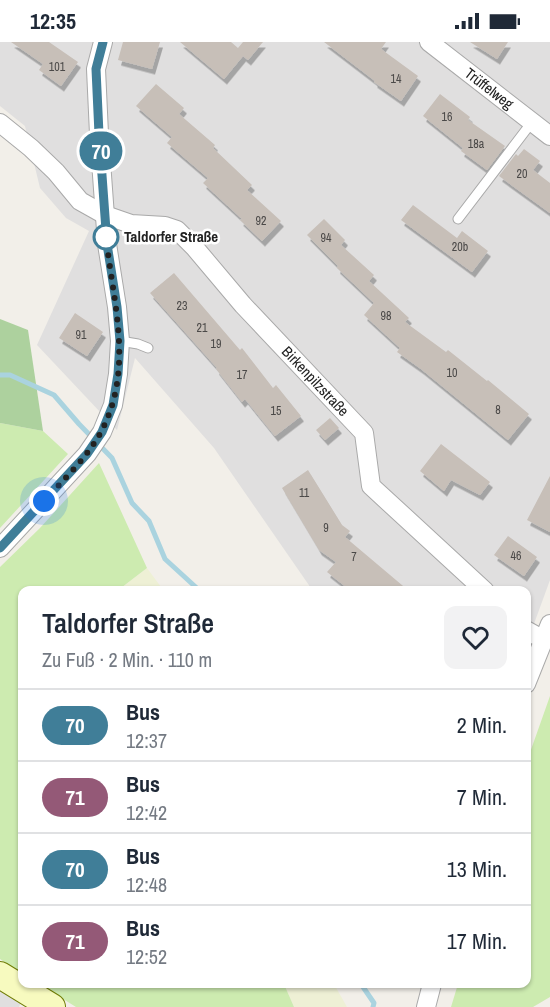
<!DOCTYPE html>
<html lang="de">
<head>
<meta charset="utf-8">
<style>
  body { margin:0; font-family:"Archivo Narrow",sans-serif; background:#f2f2f3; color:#1f2937; height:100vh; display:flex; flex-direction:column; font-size:22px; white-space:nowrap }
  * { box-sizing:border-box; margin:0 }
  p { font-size:20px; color:#747a83 }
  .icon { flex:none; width:33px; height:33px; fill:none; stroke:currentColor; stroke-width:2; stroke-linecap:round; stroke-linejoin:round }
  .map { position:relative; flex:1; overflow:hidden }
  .drawer { position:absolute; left:18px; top:544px; width:513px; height:402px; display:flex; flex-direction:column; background:#fff; border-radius:12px; box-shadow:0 2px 4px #0004 }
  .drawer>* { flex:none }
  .badge { padding:0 12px; border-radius:20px; font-size:21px; line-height:39px }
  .you { position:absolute; width:30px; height:30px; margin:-15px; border:4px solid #fff; border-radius:50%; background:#1a73e8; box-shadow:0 0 0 9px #1a73e833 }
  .map>.badge { position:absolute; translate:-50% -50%; box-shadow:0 0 0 3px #fff }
  .round { display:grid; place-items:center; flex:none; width:63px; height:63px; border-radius:12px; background:#f2f2f3 }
  .headline { display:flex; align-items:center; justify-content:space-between; height:102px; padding:0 24px }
  h1 { font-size:28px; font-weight:600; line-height:45px }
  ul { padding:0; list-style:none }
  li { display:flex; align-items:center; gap:18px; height:72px; padding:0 24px; border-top:2px solid #e0e1e3 }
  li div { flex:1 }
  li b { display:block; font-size:22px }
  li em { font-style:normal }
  li .badge { min-width:66px; font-weight:700; text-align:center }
  .status { display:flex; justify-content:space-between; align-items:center; height:42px; padding:0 30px; background:#fff; direction:ltr }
  .status svg { height:16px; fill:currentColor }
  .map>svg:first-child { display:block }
  .residential { fill:#e0dfdf }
  .farmland { fill:#eef0d5 }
  .grass { fill:#cdebb0 }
  .forest { fill:#add19e }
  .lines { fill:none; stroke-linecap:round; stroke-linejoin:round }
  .stream { stroke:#aad3df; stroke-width:5 }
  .building { fill:#c7bfb8; filter:url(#shadow) }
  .service-casing { stroke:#a9a9a9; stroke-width:11 }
  .minor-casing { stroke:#a9a9a9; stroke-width:20 }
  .secondary-casing { stroke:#707d05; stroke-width:28 }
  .service { stroke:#fff; stroke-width:9 }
  .minor { stroke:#fff; stroke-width:18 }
  .secondary { stroke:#f7fabf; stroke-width:26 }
  .line-casing { stroke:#fff; stroke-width:14 }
  .line { stroke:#407e98; stroke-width:9 }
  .walk { stroke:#222; stroke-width:6; stroke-dasharray:0 10.8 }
  .stop-dot { fill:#fff; stroke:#407e98; stroke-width:3 }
  .labels { text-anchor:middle; stroke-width:5; stroke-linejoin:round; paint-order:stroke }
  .number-label { font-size:12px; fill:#4b4948 }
  .street-label { font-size:15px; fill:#222; stroke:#fff }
  .stop-label { font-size:15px; font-weight:bold; fill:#222; stroke:#fff; text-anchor:start }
</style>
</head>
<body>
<div class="status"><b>12:35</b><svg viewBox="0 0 49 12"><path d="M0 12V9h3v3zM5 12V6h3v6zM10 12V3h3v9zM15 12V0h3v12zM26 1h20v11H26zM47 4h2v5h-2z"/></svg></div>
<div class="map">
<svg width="550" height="965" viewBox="0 0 550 965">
  <defs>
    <filter id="shadow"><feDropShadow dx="3" dy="5.5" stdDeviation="0" flood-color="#0004"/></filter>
  </defs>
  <rect width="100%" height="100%" fill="#f2efe9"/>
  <path class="residential" d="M0,0h550v538l-23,63 -1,-52h-213l-99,-143 -79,-90 -18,72 -80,-85 52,-114 -23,-13 -26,-30 -15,-62 -25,-20z
    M0,941l23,14 -4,10h-19z"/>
  <path class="farmland" d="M147,526l17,23h-47z
    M284,942h50l13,23h-53z"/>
  <path class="grass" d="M0,381l43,8 25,23 -68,74z
    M99,421l48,105 -30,23h-95v383l-22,-15v-392l40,-39z
    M550,654v301l-17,10h-82l7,-23h68l1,-223z
    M39,942h245l10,23h-218z"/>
  <path class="forest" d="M0,277l28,11 15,101 -43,-8z"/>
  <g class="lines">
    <path class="stream" d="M0,333h10l44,20 25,29 33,34 20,45 17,18 16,38 35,32
      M361,942l13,19 -1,4"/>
  </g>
  <path class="building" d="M11,0h38l29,20 -17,24 -22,-16 4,-6z
    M123,0h37l-8,27 -34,-9z
    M180,0h51l7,6 5,-6h20l-15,18 -5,-4 -19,23z
    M324,0h62l-5,7 37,27 -17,25 -27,-19 1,-1z
    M470,0h38l-11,17z
    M156,42l28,24 -5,6 36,31 -2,3 39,37 -5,5 34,31 -19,20 -22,-21 2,-1 -39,-36 5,-5 -41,-35 5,-6 -36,-31z
    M440,52l30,23 -2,3 37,26 -18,24 -26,-19 2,-3 -40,-32z
    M524,107l16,12 -7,9 17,13v30l-51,-37 17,-22 2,2z
    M413,163l44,33 5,-7 26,20 -16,21 -71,-52z
    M324,177l21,21 -4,5 33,30 -5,6 40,37 -4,4 41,30 2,-2 39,31 1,-1 41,34 -21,26 -87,-71 -24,-17 3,-4 -36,-33 10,-12 -37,-35 1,-2 -31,-31z
    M174,231l66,77 2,-2 31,40 3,-3 25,31 -26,20 -30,-37 -3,3 -26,-33 1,-1 -67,-75z
    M75,271l28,19 -16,24 -28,-18z
    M330,376l9,10 -14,12 -9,-10z
    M441,402l49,38 -10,13 -29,-15 -7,11 -24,-20z
    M308,428l34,55 8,6 -5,6 64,54h-58l-24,-19 9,-10 -17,-12 -37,-62z
    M550,434v56l-23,-12z
    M508,494l29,21 -13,19 -30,-21z"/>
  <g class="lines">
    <g class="service-casing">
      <path id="service" d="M458,177l74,-97
        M120,299l18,3 10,4"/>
    </g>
    <g class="minor-casing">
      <g id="minor">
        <path id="s1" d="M429,0l121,94"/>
        <path id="s2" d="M0,81l31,25 25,24 24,29 25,14 26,9 34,2 12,4 18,18 48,57 121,128 7,53 114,105"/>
        <path d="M0,506l87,-94 15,-22 11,-27 5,-31 2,-33 -3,-34 -10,-63 -8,-110 -3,-65 7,-27"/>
        <path d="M526,588l18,10"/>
        <path d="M526,642l24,-60"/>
        <path d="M426,965l6,-23"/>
      </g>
    </g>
    <g class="secondary-casing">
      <path id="secondary" d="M0,933l52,32"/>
    </g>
    <use href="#service" class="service"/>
    <use href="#minor" class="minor"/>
    <use href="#secondary" class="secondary"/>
  </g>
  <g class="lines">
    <g class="line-casing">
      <path id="line" d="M0,506l87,-94 15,-22 11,-27 5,-31 2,-33 -3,-34 -10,-63 -8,-110 -3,-65 7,-27"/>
    </g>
    <use href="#line" class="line"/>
    <path class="walk" d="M44,459c20,-22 44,-44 58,-71 32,-62 11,-128 4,-193"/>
  </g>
  <circle class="stop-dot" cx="106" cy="195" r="12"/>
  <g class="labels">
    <g class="number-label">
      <text x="57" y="29">101</text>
      <text x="396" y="41">14</text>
      <text x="447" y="79">16</text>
      <text x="476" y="106">18a</text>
      <text x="522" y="136">20</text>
      <text x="261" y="183">92</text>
      <text x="326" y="200">94</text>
      <text x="460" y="209">20b</text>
      <text x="182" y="268">23</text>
      <text x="386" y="278">98</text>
      <text x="202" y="290">21</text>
      <text x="81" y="297">91</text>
      <text x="216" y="306">19</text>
      <text x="452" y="335">10</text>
      <text x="242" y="337">17</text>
      <text x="498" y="372">8</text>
      <text x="276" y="373">15</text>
      <text x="304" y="455">11</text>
      <text x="326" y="490">9</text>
      <text x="516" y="518">46</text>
      <text x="354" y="519">7</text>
    </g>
    <g class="street-label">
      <text dy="5" stroke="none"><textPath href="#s1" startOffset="76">Trüffelweg</textPath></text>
      <text dy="5" stroke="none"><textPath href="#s2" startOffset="420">Birkenpilzstraße</textPath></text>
    </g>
    <g class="stop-label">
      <text x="124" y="200">Taldorfer Straße</text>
    </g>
  </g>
</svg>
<div class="you" style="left:44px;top:459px"></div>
<b class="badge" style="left:101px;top:109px;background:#407e98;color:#fff">70</b>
<section class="drawer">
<div class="headline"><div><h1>Taldorfer Straße</h1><p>Zu Fuß · 2 Min. · 110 m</p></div><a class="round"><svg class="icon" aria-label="heart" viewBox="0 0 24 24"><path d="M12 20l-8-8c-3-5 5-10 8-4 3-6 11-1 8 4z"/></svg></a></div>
<ul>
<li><span class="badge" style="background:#407e98;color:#fff">70</span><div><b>Bus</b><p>12:37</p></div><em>2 Min.</em></li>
<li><span class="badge" style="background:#945977;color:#fff">71</span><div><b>Bus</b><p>12:42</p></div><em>7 Min.</em></li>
<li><span class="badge" style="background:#407e98;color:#fff">70</span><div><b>Bus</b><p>12:48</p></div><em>13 Min.</em></li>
<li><span class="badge" style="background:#945977;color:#fff">71</span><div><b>Bus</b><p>12:52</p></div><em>17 Min.</em></li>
</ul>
</section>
</div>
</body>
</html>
